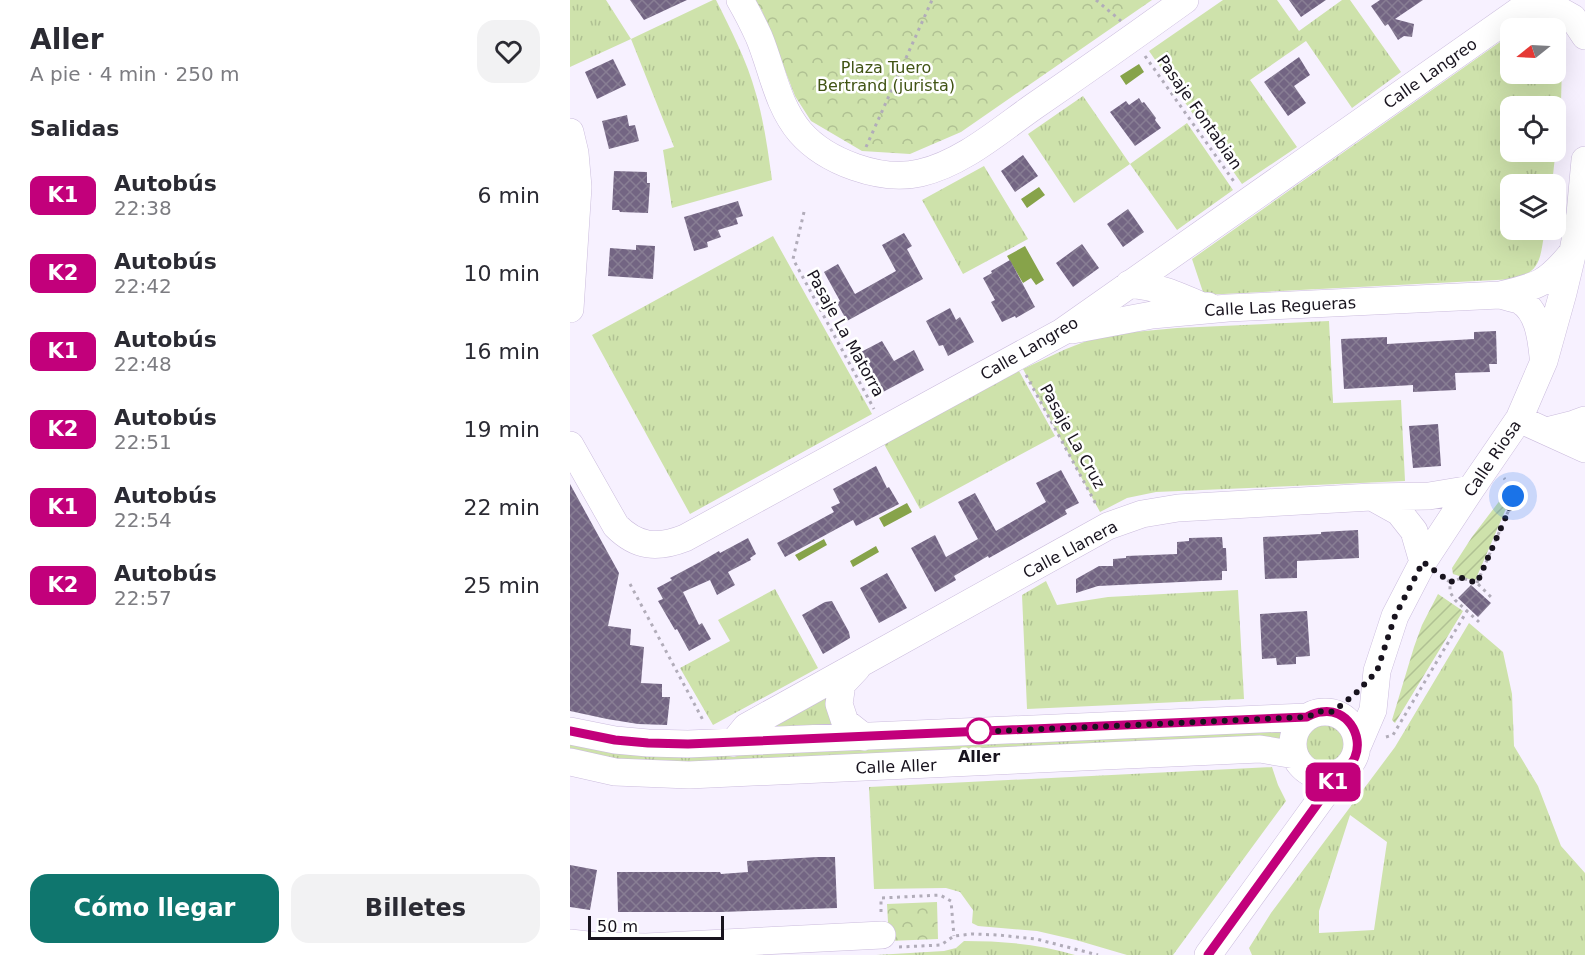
<!DOCTYPE html>
<html lang="es">
<head>
<meta charset="utf-8">
<style>
  body { margin:0; font-family:"DejaVu Sans",sans-serif; background:#f2f2f3; color:#2b2b33; height:100vh; display:flex; flex-direction:column; font-size:22px; white-space:nowrap }
  * { box-sizing:border-box; margin:0 }
  p { font-size:20px; color:#7c7c81 }
  .icon { flex:none; width:33px; height:33px; fill:none; stroke:currentColor; stroke-width:2; stroke-linecap:round; stroke-linejoin:round }
  .map { position:relative; flex:1; overflow:hidden }
  .panel { display:flex; flex-direction:column; background:#fff; width:570px }
  .panel>* { flex:none }
  .badge { padding:0 12px; border-radius:9px; font-size:21px; line-height:39px }
  .needle { width:39px; rotate:252deg }
  .fabs { position:absolute; left:930px; top:18px; display:grid; gap:12px }
  .fabs a { display:grid; place-items:center; width:66px; height:66px; border-radius:12px; background:#fff; box-shadow:0 6px 24px #0002; font-size:30px }
  .scale { position:absolute; left:18px; bottom:15px; width:136px; box-sizing:border-box; padding-left:6px; border:3px solid #18131e; border-top:0; font-size:16px; line-height:21px; white-space:nowrap; color:#18131e; -webkit-text-stroke:4px #fff; paint-order:stroke }
  .you { position:absolute; width:30px; height:30px; margin:-15px; border:4px solid #fff; border-radius:50%; background:#1a73e8; box-shadow:0 0 0 9px #1a73e833 }
  .map>.badge { position:absolute; translate:-50% -50%; box-shadow:0 0 0 3px #fff }
  h2 { padding:0 30px; font-size:22px; line-height:54px }
  .round { display:grid; place-items:center; flex:none; width:63px; height:63px; border-radius:18px; background:#f2f2f3 }
  .head { display:flex; align-items:center; justify-content:space-between; height:102px; padding:0 30px }
  h1 { font-size:28px; font-weight:700; line-height:45px }
  .primary-button { display:flex; gap:12px; margin-top:auto; padding:12px 30px }
  .primary-button a { flex:1; height:69px; border-radius:18px; background:#0f766e; color:#fff; font-size:24px; font-weight:700; line-height:69px; text-align:center }
  .primary-button a+a { background:#f2f2f3; color:#2b2b33 }
  ul { padding:0; list-style:none }
  li { display:flex; align-items:center; gap:18px; height:78px; padding:0 30px }
  li div { flex:1 }
  li b { display:block; font-size:22px }
  li em { font-style:normal }
  li .badge { min-width:66px; font-weight:700; text-align:center }
  main { display:flex; flex:1; min-height:0 }
  .map>svg:first-child { display:block }
  .grass { fill:url(#grass-tufts); fill-rule:evenodd }
  .park { fill:url(#park-crowns) }
  .garden { fill:url(#garden-furrows) }
  .water { fill:#87a34a }
  .building { fill:url(#building-cross-hatch) }
  .lines { fill:none; stroke-linecap:round; stroke-linejoin:round }
  .minor-casing { stroke:#cbbcdd; stroke-width:28 }
  .path { stroke:#b1acb9; stroke-width:3; stroke-dasharray:3 4.5; stroke-linecap:butt }
  .minor { stroke:#fff; stroke-width:27 }
  .line-casing { stroke:#fff; stroke-width:14 }
  .line { stroke:#c2007b; stroke-width:9 }
  .walk { stroke:#18131e; stroke-width:6; stroke-dasharray:0 10.8 }
  .stop-dot { fill:#fff; stroke:#c2007b; stroke-width:3 }
  .labels { text-anchor:middle; stroke-width:5; stroke-linejoin:round; paint-order:stroke }
  .park-label { font-size:16px; fill:#415414; stroke:#fff }
  .street-label { font-size:16px; fill:#18131e; stroke:#fff }
  .stop-label { font-size:16px; font-weight:bold; fill:#18131e; stroke:#fff }
</style>
</head>
<body>
<main>
<section class="panel">
<div class="head"><div><h1>Aller</h1><p>A pie · 4 min · 250 m</p></div><a class="round"><svg class="icon" aria-label="heart" viewBox="0 0 24 24"><path d="M12 20l-8-8c-3-5 5-10 8-4 3-6 11-1 8 4z"/></svg></a></div>
<h2>Salidas</h2>
<ul>
<li><span class="badge" style="background:#c2007b;color:#fff">K1</span><div><b>Autobús</b><p>22:38</p></div><em>6 min</em></li>
<li><span class="badge" style="background:#c2007b;color:#fff">K2</span><div><b>Autobús</b><p>22:42</p></div><em>10 min</em></li>
<li><span class="badge" style="background:#c2007b;color:#fff">K1</span><div><b>Autobús</b><p>22:48</p></div><em>16 min</em></li>
<li><span class="badge" style="background:#c2007b;color:#fff">K2</span><div><b>Autobús</b><p>22:51</p></div><em>19 min</em></li>
<li><span class="badge" style="background:#c2007b;color:#fff">K1</span><div><b>Autobús</b><p>22:54</p></div><em>22 min</em></li>
<li><span class="badge" style="background:#c2007b;color:#fff">K2</span><div><b>Autobús</b><p>22:57</p></div><em>25 min</em></li>
</ul>
<div class="primary-button"><a>Cómo llegar</a><a>Billetes</a></div>
</section>
<div class="map">
<svg width="1015" height="955" viewBox="0 0 1015 955">
  <defs>
    <pattern id="grass-tufts" width="24" height="20" patternUnits="userSpaceOnUse" patternTransform="scale(1.5)"><rect width="24" height="20" fill="#cee2ab"/><path d="M3 7l-1-3M5 7V3M7 7l1-3M15 17l-1-3M17 17v-4M19 17l1-3" fill="none" stroke="#b0c193"/></pattern>
    <pattern id="park-crowns" width="20" height="18" patternUnits="userSpaceOnUse" patternTransform="scale(1.5)"><rect width="20" height="18" fill="#cee2ab"/><path d="M2 6a3 3 0 1 1 6 0M12 15a3 3 0 1 1 6 0" fill="none" stroke="#b0c193"/></pattern>
    <pattern id="garden-furrows" width="10" height="10" patternUnits="userSpaceOnUse" patternTransform="scale(1.5)"><rect width="10" height="10" fill="#cee2ab"/><path d="M-1 1l2-2M0 10L10 0M9 11l2-2" fill="none" stroke="#b0c193"/></pattern>
    <pattern id="building-cross-hatch" width="8" height="8" patternUnits="userSpaceOnUse" patternTransform="scale(1.5)"><rect width="8" height="8" fill="#736583"/><path d="M0 0l8 8M0 8l8-8" fill="none" stroke="#887e94"/></pattern>
  </defs>
  <rect width="100%" height="100%" fill="#f7f1ff"/>
  <path class="grass" d="M0,0h36l25,39 82,-39h3c15,30 31,61 40,94 8,28 12,57 16,86l-100,28 -9,-58 11,-3 -43,-108 -61,28z
    M653,0h54l22,31 43,-31h8l51,72 -49,36 -46,-67 -56,39 47,67 -55,37 -93,-133z
    M970,14l23,11 -2,77 -9,82h-42v46h35c-5,24 -2,40 -29,49l-312,16 -12,-36 318,-224v39h46v-46h-36zM940,106h46v46h-46z
    M513,96l47,68 57,-41 46,67 -56,40 -47,-66 -56,39 -46,-69z
    M414,166l44,73 -65,35 -41,-74z
    M203,236l99,178 -182,100 -98,-179z
    M759,321l4,82 68,-3 4,81 -249,11 -29,6 -27,14 -77,-143 43,-20 36,-14 75,-7z
    M449,371l36,65 -135,73 -36,-65z
    M476,581l11,24 51,-8 130,-7 6,109 -217,10 -5,-114z
    M205,589l43,79 -105,57 -33,-57 50,-27 -12,-21z
    M899,623l34,29 9,42 2,52 24,40 23,60 24,27v82h-333l-3,-7 22,-35 124,-166zM780,815l37,27 -13,88 -55,3v-22z
    M266,685l3,42 -85,5z
    M756,722l16,8 5,17 -8,16 -17,5 -16,-8 -5,-17 8,-16z
    M717,726l-4,16 -596,24 -80,-6 -37,-9v-11z
    M702,767l6,18 8,16 -113,154h-46l-51,-15 -39,-9 -59,-5 -6,-3 1,-13 -13,-18 -14,-4 -72,1 -5,-102z
    M394,941c39,0 74,3 111,14h-199l68,-4 12,-3z"/>
  <path class="park" d="M185,0h397l-191,132 -51,22 -48,-3 -51,-30 -16,-25 -33,-85z
    M367,902l1,37 -49,2 -2,-37z"/>
  <path class="garden" d="M937,491l3,6 -2,7 -33,77 -22,-7 -1,-6 20,-31z
    M868,594l25,17 -68,112 -3,-3 22,-73 8,-22z"/>
  <path class="water" d="M569,64l5,8 -18,13 -6,-9z
    M469,187l6,8 -18,13 -6,-9z
    M455,246l19,34 -8,5 -5,-7 -8,5 -16,-27z
    M337,503l5,9 -28,15 -5,-9z
    M254,539l3,6 -28,16 -4,-6z
    M306,546l3,6 -26,15 -3,-6z"/>
  <path class="building" d="M60,0h57l-43,20z
    M719,0h37l-25,17z
    M810,0h43l-28,19 19,5 -2,13 -8,-1 -6,4 -10,-16 -3,2 -14,-20z
    M729,57l11,18 -16,11 12,17 -18,13 -24,-34z
    M43,59l13,26 -29,14 -12,-27z
    M569,98l3,5 2,-1 12,16 -1,2 6,8 -26,18 -25,-34 16,-11 3,4z
    M57,115l2,11 6,-1 4,16 -30,8 -7,-28z
    M453,155l15,21 -23,16 -14,-21z
    M44,171l33,1v11h3l-2,30 -28,-1 -1,-2h-7z
    M168,201l5,15 -7,2 2,6 -20,6 3,7 -14,5 1,5 -14,4 -10,-34z
    M558,209l16,23 -21,15 -16,-23z
    M334,233l8,13 -5,3 16,30 -76,42 -10,-18 3,-2 -16,-29 14,-8 17,30 41,-23 -14,-26z
    M512,244l17,24 -26,19 -17,-24z
    M66,245l19,1 -2,33 -45,-3 2,-28 26,2z
    M440,260l25,47 -19,11 -1,-2 -13,6 -11,-20 4,-2 -12,-22 9,-5 -1,-2z
    M380,308l6,12 4,-3 14,25 -26,14 -5,-11 -4,1 -13,-25z
    M926,331l1,33h-8l1,8 -35,1 1,17 -43,2v-7l-69,4 -3,-50 46,-2v7l87,-5v-7z
    M312,341l12,20 20,-11 10,20 -41,22 -22,-40z
    M868,424l3,42 -28,2 -4,-42z
    M306,466l11,22 2,-1 10,17 -43,22 -3,-6 -68,37 -8,-14 57,-31 -3,-5 9,-4 -7,-14z
    M491,470l18,33 -14,7 2,4 -78,44 -1,-2 -34,20 2,4 -21,12 -24,-44 24,-13 11,22 32,-18 -20,-37 17,-9 21,38 50,-29 -10,-19z
    M0,484l49,89 -11,53 23,3 -1,16 14,2 -3,36 21,1v13h8l-3,28 -29,-1 -31,-5 -37,-8z
    M788,530l1,28 -62,3v17l-32,1 -2,-42 58,-3v-2z
    M652,537l1,11h3l1,23h-5v9l-124,6 -22,7v-14l23,-13h14v-7l13,-1v-2l51,-2v-12l12,-1v-3z
    M178,538l8,16 -6,4 1,2 -23,12 7,13 -18,10 -7,-15 -27,12 16,33 3,-2 9,16 -22,12 -12,-22 -2,1 -17,-29 5,-2 -6,-11 15,-8 -2,-2 30,-16 19,-11 1,2z
    M317,573l20,35 -28,15 -19,-35z
    M901,585l20,18 -13,14 -20,-19z
    M262,601l17,31 1,6 -27,16 -21,-39 23,-13z
    M737,611l3,45 -14,1v7l-19,1 -1,-7 -14,1 -2,-45z
    M247,857h18l2,51 -116,4h-103l-1,-40h103l1,2 27,-2 -1,-11z
    M0,865l27,5 -7,40 -20,-3z"/>
  <g class="lines">
    <g class="minor-casing">
      <path id="minor" d="M170,0c7,12 13,24 19,37 13,31 18,68 41,95 26,30 81,50 120,41 41,-9 79,-42 113,-66 51,-35 102,-71 152,-107
        M953,8l25,-4 25,14 12,18
        M0,132l5,21 3,34 -8,122
        M559,284c30,3 46,10 73,22h6
        M930,295c6,2 13,3 19,5 19,10 22,37 24,56
        M502,330l80,-15 76,-7 272,-13c38,-9 47,-11 72,-42
        M949,419l66,30
        M976,431l28,-7 11,-4
        M0,445l46,81c21,21 41,23 69,12l377,-206 461,-324 9,-8
        M802,497l27,15 15,19 9,31
        M287,668l-15,16 -3,20 6,18 19,15
        M723 744a32 32 0 1 1 64 0a32 32 0 1 1-64 0Z
        M0,731l45,9 33,3 40,1 619,-27
        M163,743l13,-16 362,-201 34,-12 36,-6 193,-11 58,-1 42,-7
        M788,745l15,-35 4,-39 18,-55 28,-54 48,-73 48,-70 25,-58 19,-68 10,-42 7,-37 5,-54
        M0,762l45,10 74,3 571,-26 35,6
        M0,943l27,3 49,1 236,-12
        M638,955l131,-181"/>
    </g>
    <path class="path" d="M526,0l25,21
      M575,56l90,127
      M296,147l66,-147
      M234,212l-11,47 81,150
      M456,375l71,131
      M871,576l9,6v10l5,8 24,22
      M880,582l12,-4 15,5 16,16
      M907,583l34,-78c2,-11 0,-18 -7,-27
      M60,584l74,138
      M816,737l7,-2 74,-124
      M311,912v-14l59,-3 11,6 3,35
      M329,947l42,-2 13,-9 18,-2 26,1 38,4 62,16"/>
    <use href="#minor" class="minor"/>
  </g>
  <g class="lines">
    <g class="line-casing">
      <path id="line" d="M0,731l45,9 33,3 40,1 619,-27c4,-2 9,-5 14,-5 25,-5 43,23 34,45 -3,8 -10,12 -16,17l-131,181"/>
    </g>
    <use href="#line" class="line"/>
    <path class="walk" d="M409,731l-1,1 329,-15 15,-6 11,1 23,-19 21,-22 18,-55 28,-54 27,20 12,-4 15,5 34,-78 2,-9"/>
  </g>
  <circle class="stop-dot" cx="409" cy="731" r="12"/>
  <g class="labels">
    <g class="park-label">
      <text x="316" y="73">Plaza Tuero<tspan x="316" dy="18">Bertrand (jurista)</tspan></text>
    </g>
    <g class="street-label">
      <text transform="translate(860 73) rotate(-35)" y="6">Calle Langreo</text>
      <text transform="translate(630 112) rotate(55)" y="6">Pasaje Fontabian</text>
      <text transform="translate(710 306) rotate(-3)" y="6">Calle Las Regueras</text>
      <text transform="translate(276 333) rotate(61)" y="6">Pasaje La Matorra</text>
      <text transform="translate(459 348) rotate(-30)" y="6">Calle Langreo</text>
      <text transform="translate(503 436) rotate(61)" y="6">Pasaje La Cruz</text>
      <text transform="translate(922 458) rotate(-56)" y="6">Calle Riosa</text>
      <text transform="translate(500 549) rotate(-28)" y="6">Calle Llanera</text>
      <text transform="translate(326 766) rotate(-2)" y="6">Calle Aller</text>
    </g>
    <g class="stop-label">
      <text x="409" y="762">Aller</text>
    </g>
  </g>
</svg>
<div class="fabs">
<a><svg class="needle" viewBox="-14 -14 28 28"><path d="M0-13l5 13h-10z" fill="#e53935"/><path d="M0 13l5-13h-10z" fill="#7c7c81"/></svg></a>
<a><svg class="icon" aria-label="locate" viewBox="0 0 24 24"><circle cx="12" cy="12" r="6"/><path d="M12 2v4M12 18v4M2 12h4M18 12h4"/></svg></a>
<a><svg class="icon" aria-label="layers" viewBox="0 0 24 24"><path d="M12 4l9 5-9 5-9-5zM3 14l9 5 9-5"/></svg></a>
</div>
<div class="scale">50 m</div>
<div class="you" style="left:943px;top:496px"></div>
<b class="badge" style="left:763px;top:782px;background:#c2007b;color:#fff">K1</b>
</div>
</main>
</body>
</html>
